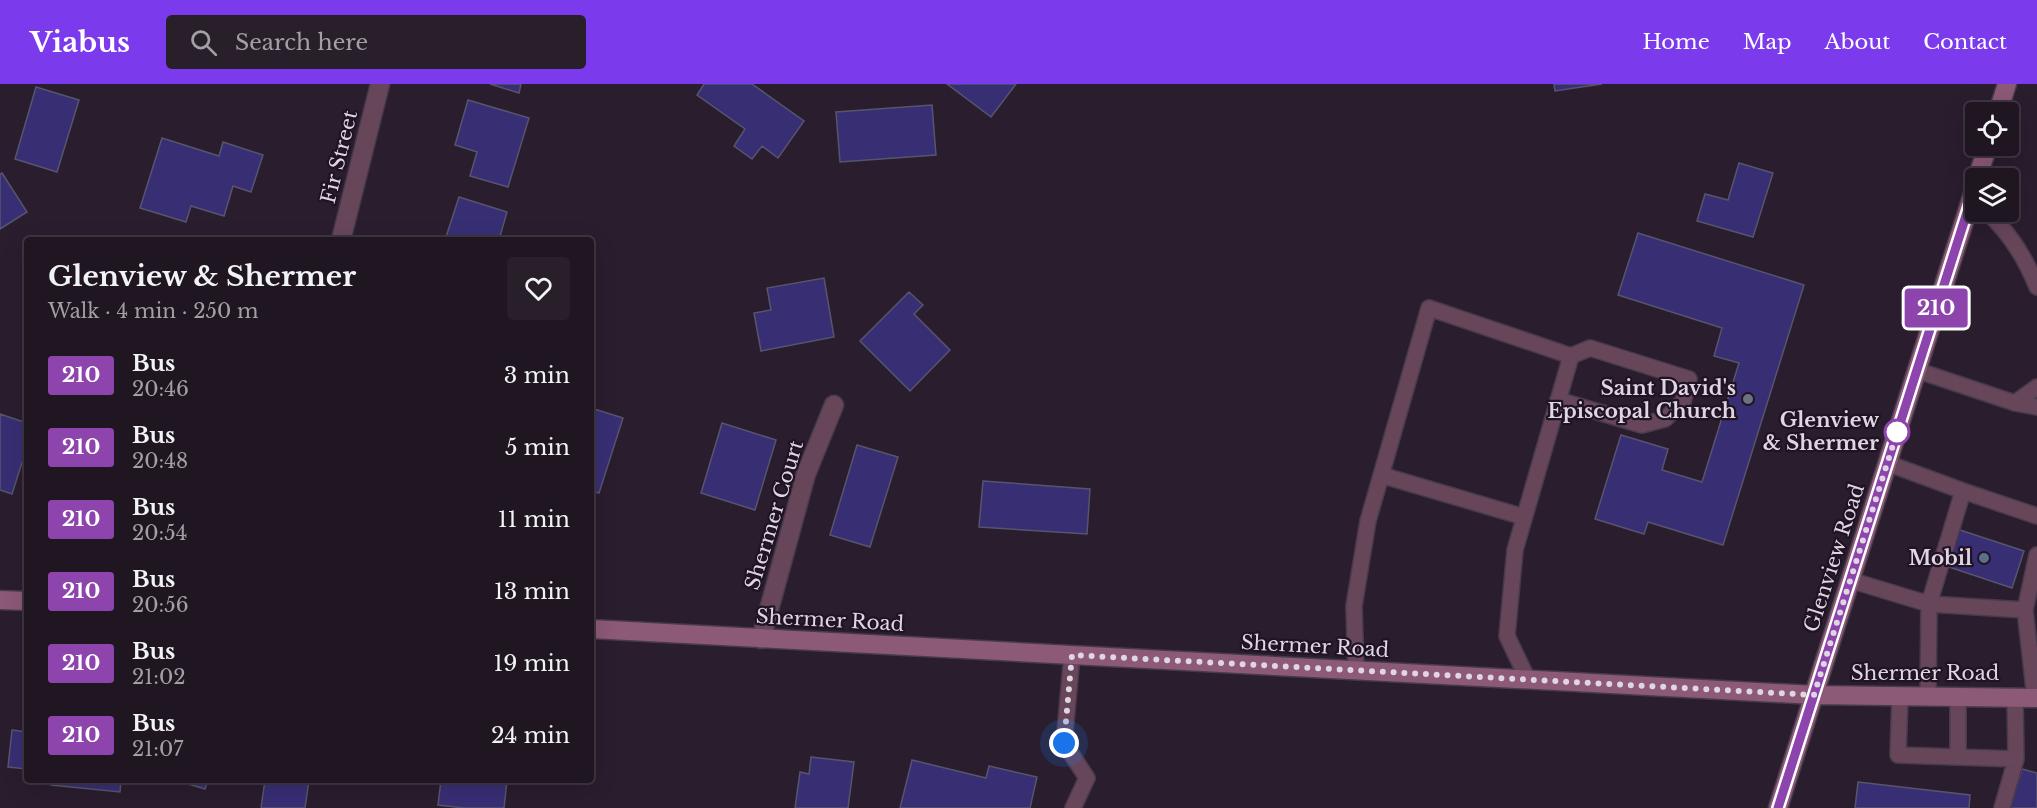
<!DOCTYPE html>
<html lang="en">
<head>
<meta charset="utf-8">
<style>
  body { margin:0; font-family:"Libre Baskerville",serif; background:#281f2a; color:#f1f3f6; height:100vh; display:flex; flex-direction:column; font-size:22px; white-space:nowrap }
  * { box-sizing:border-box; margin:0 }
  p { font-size:20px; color:#a29fa5 }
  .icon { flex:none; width:33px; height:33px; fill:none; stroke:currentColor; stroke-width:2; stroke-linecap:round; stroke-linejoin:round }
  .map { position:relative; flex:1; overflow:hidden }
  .side { position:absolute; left:24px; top:153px; width:570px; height:546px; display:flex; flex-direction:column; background:#201622; border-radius:6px; box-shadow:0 6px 24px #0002,0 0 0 2px #3d3540 }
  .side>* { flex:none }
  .badge { padding:0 12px; border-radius:4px; font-size:21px; line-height:39px }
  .controls { position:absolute; left:1965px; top:18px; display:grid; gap:12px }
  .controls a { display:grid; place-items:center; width:54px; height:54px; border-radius:6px; background:#201622; box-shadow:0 6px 24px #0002,0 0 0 2px #3d3540; font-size:30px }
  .you { position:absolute; width:30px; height:30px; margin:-15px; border:4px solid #fff; border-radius:50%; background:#1a73e8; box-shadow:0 0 0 9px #1a73e833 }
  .map>.badge { position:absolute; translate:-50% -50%; box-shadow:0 0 0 3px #fff }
  .round { display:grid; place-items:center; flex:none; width:63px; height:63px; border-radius:6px; background:#281f2a }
  .overview { display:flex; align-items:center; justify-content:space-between; height:102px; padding:0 24px }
  h1 { font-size:28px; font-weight:700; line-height:45px }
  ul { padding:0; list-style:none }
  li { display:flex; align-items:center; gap:18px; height:72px; padding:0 24px }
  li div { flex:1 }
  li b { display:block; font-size:22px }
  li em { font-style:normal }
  li .badge { min-width:66px; font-weight:700; text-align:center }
  header { display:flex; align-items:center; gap:36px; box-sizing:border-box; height:84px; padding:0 30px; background:#7c3aed; color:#fff }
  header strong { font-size:28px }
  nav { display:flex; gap:33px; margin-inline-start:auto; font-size:21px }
  .search { width:420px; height:54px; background:#281f2a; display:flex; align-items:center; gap:15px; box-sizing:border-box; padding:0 21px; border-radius:6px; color:#a29fa5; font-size:22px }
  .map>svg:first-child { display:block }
  .building { fill:#382e74; stroke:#56556d; stroke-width:1.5 }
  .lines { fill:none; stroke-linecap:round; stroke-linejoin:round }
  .lane-casing { stroke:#473b4b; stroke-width:18 }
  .street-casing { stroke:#473b4b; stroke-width:21 }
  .secondary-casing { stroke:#473b4b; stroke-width:21 }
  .lane { stroke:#674659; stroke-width:15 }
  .street { stroke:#674659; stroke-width:18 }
  .secondary { stroke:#8c5977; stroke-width:18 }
  .line-casing { stroke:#fff; stroke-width:14 }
  .line { stroke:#8e44ad; stroke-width:9 }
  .walk { stroke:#dfd6e2; stroke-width:6; stroke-dasharray:0 10.8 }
  .worship-dot { fill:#6b7280; stroke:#201324; stroke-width:2 }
  .stop-dot { fill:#fff; stroke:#8e44ad; stroke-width:3 }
  .service-dot { fill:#5c6f8a; stroke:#201324; stroke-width:2 }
  .labels { text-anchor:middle; stroke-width:4.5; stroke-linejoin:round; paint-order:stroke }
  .street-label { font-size:20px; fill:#dfd6e2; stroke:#201324 }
  .poi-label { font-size:20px; font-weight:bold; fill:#dfd6e2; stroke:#201324; text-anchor:end }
  .stop-label { font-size:20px; font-weight:bold; fill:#dfd6e2; stroke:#201324; text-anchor:end }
</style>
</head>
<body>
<header>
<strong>Viabus</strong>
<div class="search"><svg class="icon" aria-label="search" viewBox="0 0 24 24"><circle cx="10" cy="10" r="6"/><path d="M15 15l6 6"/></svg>Search here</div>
<nav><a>Home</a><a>Map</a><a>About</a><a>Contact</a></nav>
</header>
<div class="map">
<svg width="2037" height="724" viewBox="0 0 2037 724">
  <rect width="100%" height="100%" fill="#2a1d2e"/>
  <path class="building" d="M490,0h31l-2,9z
    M704,0h48l52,37 -26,37 -16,-12 -10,13 -18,-13 11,-17 -48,-34z
    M947,0h69l-25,33z
    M1554,0h48l-47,7z
    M36,3l43,13 -22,72 -42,-13z
    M468,16l61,18 -21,69 -38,-11 7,-24 -22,-7z
    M932,21l4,50 -96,7 -4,-50z
    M162,54l57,18 4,-14 40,13 -12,37 -18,-6 -9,30 -33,-10 -5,16 -46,-14z
    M1739,79l34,10 -20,64 -56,-16 8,-27 23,6z
    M2,89l25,39 -27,17v-55z
    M459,113l48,15 -8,28h-54z
    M1638,149l166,52 -81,260 -75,-23 -4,12 -49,-15 26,-84 47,14 -6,21 40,12 37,-119 -25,-7 8,-28 -104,-33z
    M824,194l10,59 -73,14 -7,-38 17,-3 -4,-22z
    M909,208l14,13 -9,9 36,36 -40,41 -50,-50z
    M591,324l32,10 -24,75 -8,-2z
    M0,330l27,9v24l-15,47 -12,-4z
    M722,339l54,17 -21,70 -54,-17z
    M857,361l41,12 -28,90 -40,-12z
    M983,397l107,8 -3,45 -108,-7z
    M1954,444l70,23 -12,37 -69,-23z
    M12,646l15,2v37l-19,-2z
    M811,673l43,5 -6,46h-53l5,-36 9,2z
    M912,676l74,18 3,-12 48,11 -7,31h-130z
    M2022,685l15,4v35h-27z
    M51,696h70l-1,12 -69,-7z
    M175,696h33l-3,9z
    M265,696h44l-4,28h-44z
    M441,696h66l-3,28h-40l-26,-3z
    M1858,698l112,13 -1,13h-114z"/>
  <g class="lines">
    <g class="lane-casing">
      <path id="lane" d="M1987,128c23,21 38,45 50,75
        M1916,286l99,33 22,4
        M1558,316l84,25 23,-6 18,-17 6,-23 -99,-31 -19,8
        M2015,319l22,-16
        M1887,379l76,28 -34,113 -1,93
        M1381,391l143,42
        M1963,407l74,25
        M1850,496l79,24 96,6
        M1072,571l-8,88 23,35 -14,30
        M1356,587l-2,-65 14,-85 61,-213 142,48 -56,194 -8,86 21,44
        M1900,613l-2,58 118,4
        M2035,614l-10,-88 12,-55
        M1958,673v-61
        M2002,724l14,-49 -1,-63"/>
    </g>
    <g class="street-casing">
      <path id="street" d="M341,156l39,-156
        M761,555l45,-165 28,-69"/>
    </g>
    <g class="secondary-casing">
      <path id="secondary" d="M1998,28l9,-28
        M1977,94l11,-32
        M0,516l27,1
        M591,545l1223,66 223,3
        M1778,724l198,-624"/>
    </g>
    <use href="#lane" class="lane"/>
    <use href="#street" class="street"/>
    <use href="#secondary" class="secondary"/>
  </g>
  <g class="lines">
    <g class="line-casing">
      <path id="line" d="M1778,724l198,-624"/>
    </g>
    <use href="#line" class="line"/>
    <path class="walk" d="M1064,659l8,-88 742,40 85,-269 -2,6"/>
  </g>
  <circle class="worship-dot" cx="1748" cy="315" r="6"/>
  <circle class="stop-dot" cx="1897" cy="348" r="12"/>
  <circle class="service-dot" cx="1984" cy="474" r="6"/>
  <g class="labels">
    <g class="street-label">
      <text transform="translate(339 73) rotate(-76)" y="7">Fir Street</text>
      <text transform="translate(774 431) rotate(-73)" y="7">Shermer Court</text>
      <text transform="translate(1834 474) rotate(-72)" y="7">Glenview Road</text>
      <text transform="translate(830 536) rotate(3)" y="7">Shermer Road</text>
      <text transform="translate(1315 562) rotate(3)" y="7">Shermer Road</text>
      <text x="1925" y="596">Shermer Road</text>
    </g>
    <g class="poi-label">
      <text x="1736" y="311">Saint David's<tspan x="1736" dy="23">Episcopal Church</tspan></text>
      <text x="1972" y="481">Mobil</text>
    </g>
    <g class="stop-label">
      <text x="1879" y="343">Glenview<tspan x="1879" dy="23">&amp; Shermer</tspan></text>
    </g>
  </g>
</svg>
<div class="controls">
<a><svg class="icon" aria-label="locate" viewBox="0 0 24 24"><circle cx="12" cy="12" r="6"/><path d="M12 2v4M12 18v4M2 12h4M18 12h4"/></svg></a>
<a><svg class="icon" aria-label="layers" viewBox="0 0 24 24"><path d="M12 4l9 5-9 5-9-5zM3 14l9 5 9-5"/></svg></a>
</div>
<div class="you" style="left:1064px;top:659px"></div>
<b class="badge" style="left:1936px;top:224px;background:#8e44ad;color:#fff">210</b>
<section class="side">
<div class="overview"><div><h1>Glenview &amp; Shermer</h1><p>Walk · 4 min · 250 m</p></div><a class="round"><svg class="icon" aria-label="heart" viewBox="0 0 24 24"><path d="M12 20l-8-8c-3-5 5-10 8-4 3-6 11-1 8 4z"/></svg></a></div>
<ul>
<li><span class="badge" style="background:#8e44ad;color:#fff">210</span><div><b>Bus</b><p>20:46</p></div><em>3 min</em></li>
<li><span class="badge" style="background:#8e44ad;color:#fff">210</span><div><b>Bus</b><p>20:48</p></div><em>5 min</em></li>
<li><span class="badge" style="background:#8e44ad;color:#fff">210</span><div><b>Bus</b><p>20:54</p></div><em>11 min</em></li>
<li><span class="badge" style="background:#8e44ad;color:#fff">210</span><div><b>Bus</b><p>20:56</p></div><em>13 min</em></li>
<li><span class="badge" style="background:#8e44ad;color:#fff">210</span><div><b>Bus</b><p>21:02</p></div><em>19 min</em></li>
<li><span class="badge" style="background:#8e44ad;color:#fff">210</span><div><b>Bus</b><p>21:07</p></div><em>24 min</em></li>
</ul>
</section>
</div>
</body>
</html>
